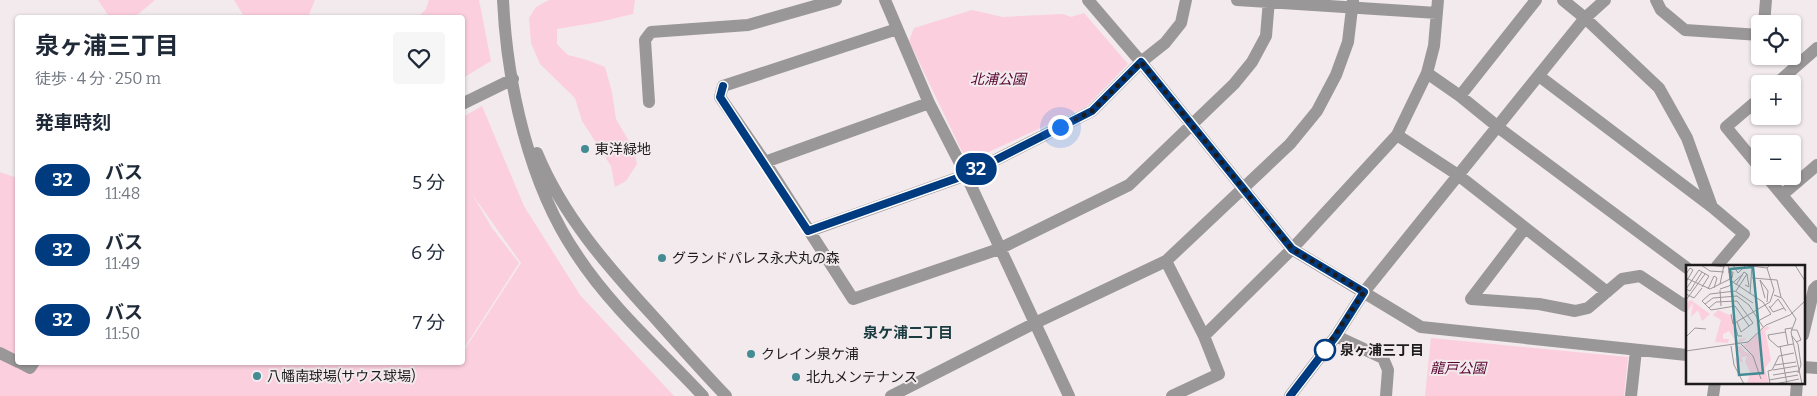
<!DOCTYPE html>
<html lang="ja">
<head>
<meta charset="utf-8">
<style>
  body { margin:0; font-family:Bitter,"Noto Sans JP",serif; background:#f6f6f7; color:#1f2937; height:100vh; display:flex; flex-direction:column; font-size:19px; white-space:nowrap }
  * { box-sizing:border-box; margin:0 }
  p { font-size:16px; color:#747a83 }
  .icon { flex:none; width:28px; height:28px; fill:none; stroke:currentColor; stroke-width:2; stroke-linecap:round; stroke-linejoin:round }
  .map { position:relative; flex:1; overflow:hidden }
  .details { position:absolute; left:15px; top:15px; width:450px; height:350px; display:flex; flex-direction:column; background:#fff; border-radius:5px; box-shadow:0 1px 4px #0004 }
  .details>* { flex:none }
  .badge { padding:0 10px; border-radius:16px; font-size:18px; line-height:32px }
  .tools { position:absolute; left:1751px; top:15px; display:grid; gap:10px }
  .tools a { display:grid; place-items:center; width:50px; height:50px; border-radius:5px; background:#fff; box-shadow:0 1px 4px #0004; font-size:25px }
  .you { position:absolute; width:25px; height:25px; margin:-12px; border:4px solid #fff; border-radius:50%; background:#1a73e8; box-shadow:0 0 0 8px #1a73e833 }
  .map>.badge { position:absolute; translate:-50% -50%; box-shadow:0 0 0 2px #fff }
  h2 { padding:0 20px; font-size:19px; line-height:45px }
  .round { display:grid; place-items:center; flex:none; width:52px; height:52px; border-radius:5px; background:#f6f6f7 }
  .overview { display:flex; align-items:center; justify-content:space-between; height:85px; padding:0 20px }
  h1 { font-size:24px; font-weight:700; line-height:38px }
  ul { padding:0; list-style:none }
  li { display:flex; align-items:center; gap:15px; height:70px; padding:0 20px }
  li div { flex:1 }
  li b { display:block; font-size:19px }
  li em { font-style:normal }
  li .badge { min-width:55px; font-weight:700; text-align:center }
  .map>svg:first-child { display:block }
  .green { fill:#fccfde }
  .lines { fill:none; stroke-linecap:round; stroke-linejoin:round }
  .minor { stroke:#9a9798; stroke-width:12 }
  .line-casing { stroke:#fff; stroke-width:11 }
  .line { stroke:#003b80; stroke-width:8 }
  .walk { stroke:#1e1b1c; stroke-width:5; stroke-dasharray:0 9 }
  .poi-dot { fill:#448b94; stroke:#f2eaec; stroke-width:2 }
  .stop-dot { fill:#fff; stroke:#003b80; stroke-width:2.5 }
  .labels { text-anchor:middle; stroke-width:4; stroke-linejoin:round; paint-order:stroke }
  .park-label { font-size:14px; font-style:italic; fill:#56022e; stroke:#f2eaec }
  .poi-label { font-size:14px; fill:#1e1b1c; stroke:#f2eaec; text-anchor:start }
  .stop-label { font-size:14px; font-weight:bold; fill:#1e1b1c; stroke:#f2eaec; text-anchor:start }
  .neighbourhood-label { font-size:15px; font-weight:bold; fill:#1a3c40; stroke:#f2eaec }
  .inset-road { fill:none; stroke:#9d9799; stroke-width:1 }
  .view { fill:#448b94; fill-opacity:0.15; stroke:#448b94; stroke-width:2.5 }
  .inset-edge { fill:none; stroke:#1e1b1c; stroke-width:2.5 }
</style>
</head>
<body>
<div class="map">
<svg width="1817" height="396" viewBox="0 0 1817 396">
  <rect width="100%" height="100%" fill="#f2eaec"/>
  <path class="green" d="M98,0h57l-18,15h-29z
    M234,0h81l-7,17 -63,1z
    M429,0h50l12,61 -28,17 -1,-60 -44,-1 8,-8z
    M549,0h86l-2,14 -34,8 -42,7v15l11,11 19,5 18,7 7,25 4,27 17,29 4,16 -11,17 -11,6 -4,-21 -29,-45 -7,-23 -35,-34 -9,-21 -2,-25 7,-11z
    M972,10l31,7 60,-3 8,3 13,-4 44,51 -42,43 -119,55 -58,-121 5,-13z
    M482,106l42,100 56,89 94,101h-674v-224l17,6 1,184h444l1,-10 58,-89 -49,-69 20,34 27,35 -56,87v-233z
    M1431,338l197,19 -4,39h-199z"/>
  <g class="lines">
    <path class="minor" d="M503,0c4,84 26,185 74,255 34,52 84,96 126,141
      M885,0l44,103 37,72 103,221
      M1088,0l53,62 151,187 129,78 266,28
      M1237,0l200,13
      M1563,0l22,18 74,70 28,50 25,69
      M1656,0l5,10 24,20 75,5
      M1764,24l2,-24
      M897,29l-174,57 -3,11 45,65 88,137 146,-50 130,-64 105,-101 18,-22 14,-26 3,-36
      M1427,73l33,23 43,35 184,137
      M1539,76l173,131 32,27 -27,32
      M1776,84l41,-36
      M1460,96l76,-96
      M1760,98l-34,29 34,41
      M649,102l-4,-62 6,-8 97,-7 88,-25
      M462,104l51,-25
      M1397,135l61,40 149,117
      M537,153c26,63 71,114 117,164 24,27 47,53 72,79
      M765,162l164,-59
      M1766,176l51,61
      M1782,195l35,-30
      M1525,228l-54,71 68,5 36,7 13,-3 34,-29 18,-3 45,30 2,-3
      M809,231l157,-56 126,-64 49,-49 24,-19 16,-20 5,-23
      M1166,261l38,75 15,38 -47,22
      M1803,335l11,-46 3,-3
      M1204,336l88,-87 105,-114 30,-62 7,-27 4,-46
      M1336,336l47,22 5,12 -2,26
      M0,353l18,9
      M19,362l11,6 4,-6
      M1803,367l14,1
      M891,396l144,-73 131,-62 124,-117 27,-33 19,-36 12,-33 5,-42
      M1290,396l46,-60 28,-44 221,-274 20,-18
      M1631,396l5,-46
      M1713,396l2,-14
      M1796,396l1,-14"/>
  </g>
  <g class="lines">
    <g class="line-casing">
      <path id="line" d="M723,86l-3,11 88,134 158,-56 126,-64 49,-49 151,187 72,43 -28,44 -46,60"/>
    </g>
    <use href="#line" class="line"/>
    <path class="walk" d="M1060,127l32,-16 49,-49 151,187 72,43 -40,59 1,-1"/>
  </g>
  <g class="poi-dot">
    <circle cx="585" cy="149" r="5"/>
    <circle cx="662" cy="258" r="5"/>
    <circle cx="751" cy="354" r="5"/>
    <circle cx="257" cy="376" r="5"/>
    <circle cx="796" cy="377" r="5"/>
  </g>
  <circle class="stop-dot" cx="1325" cy="350" r="10"/>
  <g class="labels">
    <g class="park-label">
      <text x="998" y="84">北浦公園</text>
      <text x="1458" y="373">龍戸公園</text>
    </g>
    <g class="poi-label">
      <text x="595" y="154">東洋緑地</text>
      <text x="672" y="263">グランドパレス永犬丸の森</text>
      <text x="761" y="359">クレイン泉ケ浦</text>
      <text x="267" y="381">八幡南球場(サウス球場)</text>
      <text x="806" y="382">北九メンテナンス</text>
    </g>
    <g class="stop-label">
      <text x="1340" y="355">泉ヶ浦三丁目</text>
    </g>
    <g class="neighbourhood-label">
      <text x="908" y="338">泉ケ浦二丁目</text>
    </g>
  </g>
  <g transform="translate(1686 265)">
    <rect width="119" height="119" fill="#f2eaec"/>
    <path d="M5,35l19,14 -8,7 -4,-11 -7,7 2,-14 -7,10v-10zM32,45l14,6 2,19 4,7 2,-3 7,-1 -9,6 -9,-13 -6,3v5h6l-1,4 -13,-1 6,-22 -8,-5zM81,61l3,2 -5,3 6,29 -6,8 4,16h-22l3,-12 -5,-10 2,-6 -6,1 2,5h-6l3,6 -3,1 -2,-10 6,-4 -5,-8 5,-1 4,6 7,2 -9,-8z" fill="#fccfde"/>
    <path class="inset-road" d="M15,0l9,6 14,1M23,0l16,2M42,0l2,15 33,22 8,12 -13,7M47,0l5,8 7,-7M58,0l23,3 3,-3M109,0l10,16M0,9l4,-6 3,2 -7,12M0,13l24,11 22,-11 1,-6h-5M66,13l25,2 4,17M34,19l4,-19M50,20l8,-13 3,2M59,20l4,2 -2,-13M16,22l7,-11 -7,-4 -3,-2 -13,19 4,2 12,-19M22,24l6,-13 3,2 -3,10M34,24l9,-3 14,-12M34,25l1,16M50,26l11,-17M0,29l8,4 8,-10M64,29l2,-29M88,30l8,3 14,21 -5,13 11,52M79,33l-5,-18 8,11 -1,11M0,35l19,-26M16,36l9,9 24,-4 14,20M16,36l8,-7 25,-3 18,12M19,39l8,-6 24,-2 12,9 14,22M83,41l4,6 11,-4M23,43l7,-6 21,-1 16,22 -12,9 -4,-10M84,43l8,-9 8,12M45,49l2,10 37,-22 4,-12 -7,-22M48,58l4,13h4M105,65h6l4,10 -5,2M100,67l-18,3 1,4 9,8 15,-3M106,71l6,8 3,21 -3,8M0,72l9,-9 11,1M55,79l12,12 8,23M102,80l-3,-16 7,-1M45,81l3,19 10,19M94,81l7,38M0,86l62,-9 18,-17 24,-10 15,-14M89,100l21,-3M87,105l24,-4M87,110l25,-4M83,115l29,-5M84,119l-2,-13 4,-1 7,-14 15,-3M89,119l24,-5"/>
    <path class="view" d="M67,2l10,106 -24,2 -9,-106z"/>
    <rect width="119" height="119" class="inset-edge"/>
  </g>
</svg>
<div class="tools">
<a><svg class="icon" aria-label="locate" viewBox="0 0 24 24"><circle cx="12" cy="12" r="6"/><path d="M12 2v4M12 18v4M2 12h4M18 12h4"/></svg></a>
<a>+</a>
<a>−</a>
</div>
<div class="you" style="left:1060px;top:127px"></div>
<b class="badge" style="left:976px;top:169px;background:#003b80;color:#fff">32</b>
<section class="details">
<div class="overview"><div><h1>泉ヶ浦三丁目</h1><p>徒歩 · 4 分 · 250 m</p></div><a class="round"><svg class="icon" aria-label="heart" viewBox="0 0 24 24"><path d="M12 20l-8-8c-3-5 5-10 8-4 3-6 11-1 8 4z"/></svg></a></div>
<h2>発車時刻</h2>
<ul>
<li><span class="badge" style="background:#003b80;color:#fff">32</span><div><b>バス</b><p>11:48</p></div><em>5 分</em></li>
<li><span class="badge" style="background:#003b80;color:#fff">32</span><div><b>バス</b><p>11:49</p></div><em>6 分</em></li>
<li><span class="badge" style="background:#003b80;color:#fff">32</span><div><b>バス</b><p>11:50</p></div><em>7 分</em></li>
</ul>
</section>
</div>
</body>
</html>
